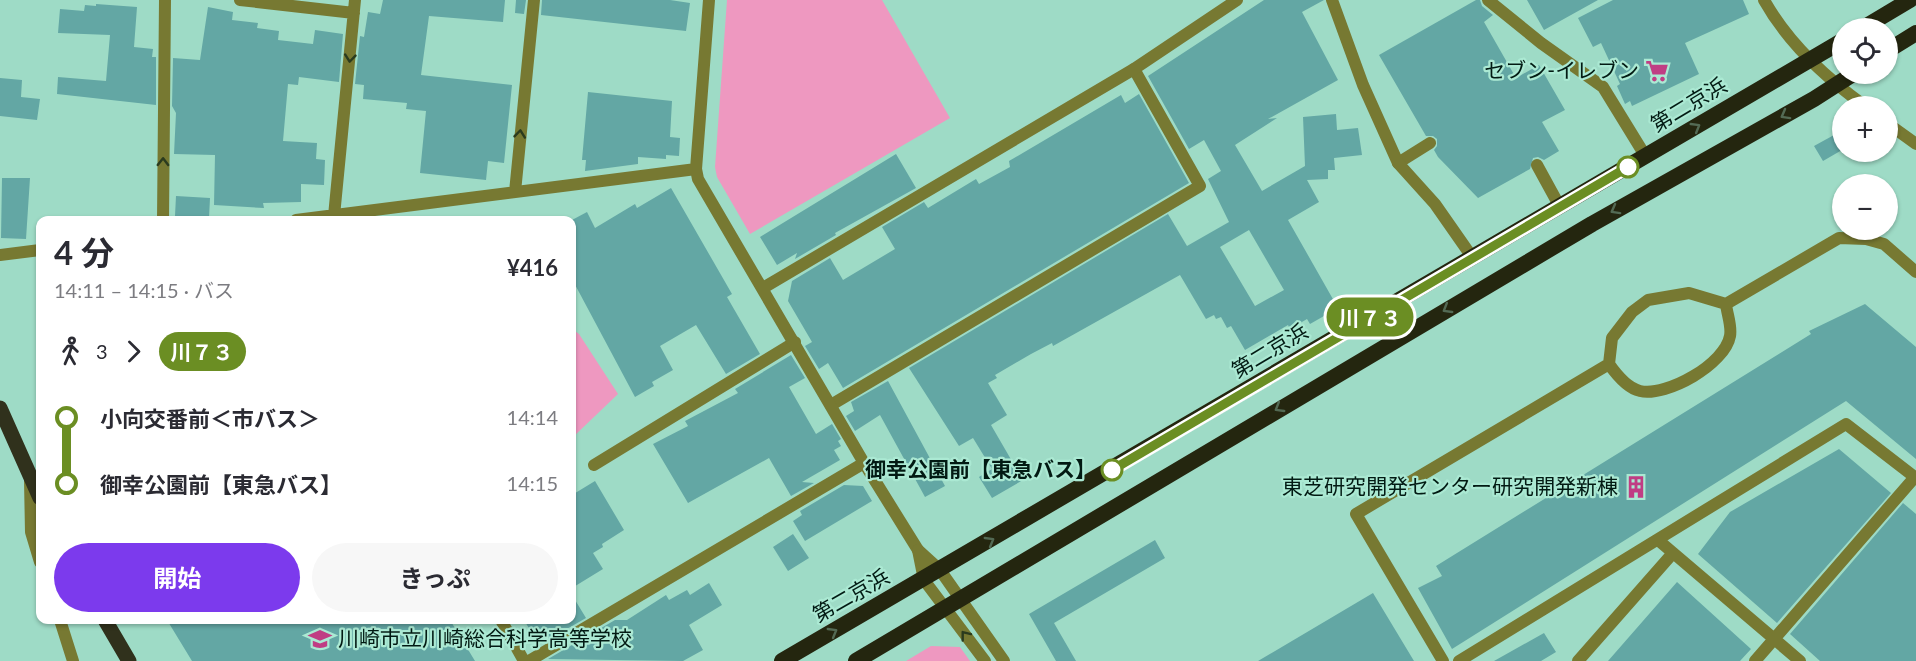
<!DOCTYPE html>
<html lang="ja">
<head>
<meta charset="utf-8">
<style>
  body { margin:0; font-family:Lato,"Noto Sans JP",sans-serif; background:#f7f7f7; color:#2b2b33; height:100vh; display:flex; flex-direction:column; font-size:22px; white-space:nowrap }
  * { box-sizing:border-box; margin:0 }
  p { font-size:20px; color:#7c7c81 }
  .icon { flex:none; width:33px; height:33px; fill:none; stroke:currentColor; stroke-width:2; stroke-linecap:round; stroke-linejoin:round }
  .map { position:relative; flex:1; overflow:hidden }
  .sheet { position:absolute; left:36px; top:216px; width:540px; height:408px; display:flex; flex-direction:column; background:#fff; border-radius:12px; box-shadow:0 2px 4px #0004 }
  .sheet>* { flex:none }
  .badge { padding:0 12px; border-radius:20px; font-size:21px; line-height:39px }
  .buttons { position:absolute; left:1832px; top:18px; display:grid; gap:12px }
  .buttons a { display:grid; place-items:center; width:66px; height:66px; border-radius:50%; background:#fff; box-shadow:0 2px 4px #0004; font-size:30px }
  .map>.badge { position:absolute; translate:-50% -50%; box-shadow:0 0 0 3px #fff }
  .legs { display:flex; align-items:center; gap:9px; height:66px; padding:0 18px; font-size:20px }
  .legs p { margin-inline-start:auto }
  .overview { display:flex; align-items:center; justify-content:space-between; height:102px; padding:0 18px }
  h1 { font-size:33px; font-weight:700; line-height:45px }
  .button { display:flex; gap:12px; margin-top:auto; padding:12px 18px }
  .button a { flex:1; height:69px; border-radius:36px; background:#7c3aed; color:#fff; font-size:24px; font-weight:700; line-height:69px; text-align:center }
  .button a+a { background:#f7f7f7; color:#2b2b33 }
  ul { padding:0 18px; list-style:none }
  li { display:flex; align-items:center; gap:21px; height:66px; font-size:22px }
  li i { display:grid; place-items:center; width:9px; height:100%; margin:0 8px; background:currentColor }
  li i::after { content:''; width:15px; height:15px; margin:-8px; border:4px solid; border-radius:50%; background:#fff }
  li p { margin-inline-start:auto }
  li:first-child i { background:linear-gradient(#0000 50%,currentColor 0) }
  li:last-child i { background:linear-gradient(currentColor 50%,#0000 0) }
  .map>svg:first-child { display:block }
  .green { fill:#ee98c0 }
  .building { fill:#63a7a4; fill-rule:evenodd }
  .lines { fill:none; stroke-linecap:round; stroke-linejoin:round }
  .service { stroke:#777932; stroke-width:12 }
  .minor { stroke:#777932; stroke-width:12 }
  .tertiary { stroke:#777932; stroke-width:12 }
  .primary { stroke:#30311c; stroke-width:15 }
  .trunk { stroke:#24260f; stroke-width:16 }
  .oneway { stroke:#2b3b1e }
  .oneway2 { stroke:#536a54 }
  .line-1-casing { stroke:#fff; stroke-width:14 }
  .line-1 { stroke:#6b8e23; stroke-width:9 }
  .stop-1-dot { fill:#fff; stroke:#6b8e23; stroke-width:3 }
  .labels { text-anchor:middle; stroke-width:4.5; stroke-linejoin:round; paint-order:stroke }
  .poi-label { font-size:21px; fill:#021a13; stroke:#abe9d3; text-anchor:end }
  .street-label { font-size:21px; fill:#021a13; stroke:#abe9d3 }
  .stop-label { font-size:21px; font-weight:bold; fill:#021a13; stroke:#abe9d3; text-anchor:end }
</style>
</head>
<body>
<div class="map">
<svg width="1916" height="661" viewBox="0 0 1916 661">
  <rect width="100%" height="100%" fill="#9edbc6"/>
  <path class="green" d="M727,0h155l68,118 -200,116 -33,-57 -2,-10z
    M572,329l7,5 39,60 -46,44z
    M931,646l29,1 10,14h-64z"/>
  <path class="building" d="M383,0h122l-2,22 -74,-6 -8,59 91,10 -8,78 -16,-2 -2,19 -66,-7 6,-62 -20,-2 1,-6 -44,-4 1,-14 -9,-1 5,-48 4,1 4,-25 12,2z
    M516,0h10l-2,14 -9,-1z
    M542,0h128l20,3 -4,28 -145,-16z
    M1264,0h60l-22,12 36,68 -70,39 9,-1 -42,27 27,46 43,-25 -2,-49 33,-3 1,16 21,-2 4,27 -28,3 1,12h-7v9l-21,1 12,22 -31,18 50,88 -28,16 -3,-5 -17,10 -2,-4 -43,25 -14,-24 -4,2 -6,-11 -5,2 -2,-4 -8,4 -26,-44 -127,71 -1,-3 -21,11 -36,21 2,3 -9,5 19,32 -16,10 32,55 -31,18 -13,-21 13,-8 -19,-31 -14,8 -50,-78 259,-154 19,32 42,-24 -21,-43 13,-8 -17,-31 -15,9 -41,-73zM1249,230l35,60 -29,16 -35,-59z
    M1476,0h4l2,6 11,9 -9,7 32,56 23,-13 26,45 -23,12 17,29 -15,9 -6,-3 -5,1 -3,11 -52,29 -40,-41 -4,-7 3,-4v-7l-4,-3h-7l-47,-81z
    M1527,0h71l-54,30z
    M1613,0h130l6,14 -64,29 14,31 -67,32 -2,-5 -5,3 -8,-18 3,-2 -19,-41 -8,4 -15,-29z
    M96,4l41,3 -3,40 19,2 -1,8h4v48l-99,-11 1,-17 48,4 4,-46 -52,-2 2,-24 24,2 1,-6 11,1z
    M208,7l25,5 -1,8 26,3 -1,5 22,3 -1,9 35,4 2,-14 28,4 -4,48 -40,-5 -1,8 -10,-1 -5,57 34,2 -1,16 9,1 -1,25 -23,-1v18l-38,1 1,5 -50,-3 1,-50 -41,-1 2,-41 -4,-7 1,-48 27,2z
    M0,78l22,2 -1,17 19,2 -3,21 -37,-4z
    M588,92l84,9 -2,36 10,1 -1,18 -13,-1v4l-28,-2v7l-53,7 1,-11h-4z
    M1139,94l50,89 -346,205 -15,-25 -9,6 -14,-23 7,-4 -24,-41 4,-20 38,-23 13,22 52,-31 -13,-22 42,-25 4,6 48,-29 3,5 31,-17 -1,-6 112,-66 4,8z
    M1834,135l8,15 -19,11 -9,-15z
    M896,154l20,34 -81,45 1,2 -41,24 2,-6 -20,12 -17,-28z
    M2,178h28l-4,61 -25,-1z
    M671,188l61,106 -5,3 33,57 -34,20 -30,-49 -36,21 13,24 -21,12 2,4 -19,11 -63,-118v-59l15,-8 8,16 40,-24 2,4z
    M176,196l34,2 -1,20 -34,-2z
    M1865,304l51,43v112l-70,-58 -394,248 -34,-61 24,-12 -6,-10 375,-232 -2,-3z
    M791,355l14,23 -16,9 27,47 16,-10 9,15 -3,2 3,5 -7,4 6,10 -38,22 12,1 -23,13 -22,-38 -81,45 -35,-59 35,-18 -3,-5 53,-28 -3,-4z
    M888,381l57,105 -20,11 -45,-82 -25,16 -9,-15 8,-5 -3,-9z
    M1839,449l52,44 -114,130 -79,-69 32,-42z
    M595,481l29,49 -22,14 1,3 -10,6 10,16 -31,19v-93z
    M844,485l19,1 9,15 -67,40 -12,-20 9,-6 -2,-4z
    M1903,503l13,11v147h-96l-30,-27z
    M793,534l16,24 -21,13 -15,-24z
    M1155,540l10,18 -111,65 22,38h-20l-27,-47z
    M1677,582l74,67 -11,12h-132z
    M709,583l13,22 -33,20 14,25 -20,11 -135,-2 67,-39h12l39,-25 3,5 18,-10 3,5z
    M1373,593l41,68h-156z
    M572,595l14,23 -47,27 -15,-25h48z
    M167,620h283l25,41h-283z
    M1544,633l12,19 -15,9h-47z"/>
  <g class="lines">
    <path class="service" d="M1398,163l32,-20
      M1537,165l23,42
      M1726,304c1,10 6,22 4,32 -5,28 -63,61 -90,55 -13,-3 -24,-17 -31,-27l3,-26 20,-26 16,-12 41,-7 37,11 113,-66 27,1 18,5 32,28
      M831,405l369,-219 -66,-117
      M594,465l201,-123
      M30,480l1,52 9,30
      M1658,540l142,121
      M60,620l13,41
      M1443,661l-87,-147 253,-150
      M1459,661l387,-237 70,54
      M1578,661l95,-108
      M1755,661l160,-184"/>
    <path class="minor" d="M240,0l114,13
      M709,0l-13,169 2,10 166,284 54,87
      M1332,0l31,85 35,78 37,41 37,53
      M1488,0l53,43 62,44 43,70
      M515,192l19,-192
      M334,216l21,-216
      M163,220l2,-220
      M296,220l400,-51
      M0,255l40,-5
      M763,288l371,-219 103,-69
      M501,620l23,41
      M529,661l335,-198"/>
    <path class="tertiary" d="M1764,0c24,43 62,78 101,106
      M1887,123l29,21
      M918,550l22,20 64,91
      M918,550l6,30 61,81"/>
    <path class="primary" d="M0,408l40,90
      M105,620l24,41"/>
    <path class="trunk" d="M1863,28l47,-28
      M1887,51l29,-18
      M782,661l1060,-620
      M856,661l736,-437 222,-125 39,-25"/>
  </g>
  <defs><path id="oneway-chevron" d="M-2-3.5L2.5 0L-2 3.5" fill="none" stroke-width="1.6" stroke-linecap="round" stroke-linejoin="round" transform="scale(1.5)"/></defs>
  <g class="oneway">
    <use href="#oneway-chevron" transform="translate(350 58) rotate(96)"/>
    <use href="#oneway-chevron" transform="translate(520 134) rotate(-84)"/>
    <use href="#oneway-chevron" transform="translate(163 162) rotate(-89)"/>
    <use href="#oneway-chevron" transform="translate(965 635) rotate(-128)"/>
  </g>
  <g class="oneway2">
    <use href="#oneway-chevron" transform="translate(1785 115) rotate(151)"/>
    <use href="#oneway-chevron" transform="translate(1696 127) rotate(-31)"/>
    <use href="#oneway-chevron" transform="translate(1615 210) rotate(151)"/>
    <use href="#oneway-chevron" transform="translate(1447 309) rotate(149)"/>
    <use href="#oneway-chevron" transform="translate(1279 408) rotate(149)"/>
    <use href="#oneway-chevron" transform="translate(990 541) rotate(-30)"/>
    <use href="#oneway-chevron" transform="translate(833 632) rotate(-30)"/>
  </g>
  <g class="lines">
    <g class="line-1-casing">
      <path id="line-1" d="M1112,470l516,-303"/>
    </g>
    <use href="#line-1" class="line-1"/>
  </g>
  <defs>
    <g id="supermarket-bare" transform="scale(1.8)"><path d="M-6-5.5h2.5l.6 2H6L4.5 2H-2.5L-4.4-4H-6ZM-1.5 3.2a1.3 1.3 0 1 0 .1 0ZM3 3.2a1.3 1.3 0 1 0 .1 0Z" fill="#c03d84" stroke="#abe9d3" stroke-width="2.5" paint-order="stroke"/></g>
    <g id="building-bare" transform="scale(1.8)"><path d="M-4-6H4V6H1V3H-1V6H-4ZM-2.5-4.3h1.7v1.8h-1.7ZM.8-4.3h1.7v1.8H.8ZM-2.5-1h1.7V.8h-1.7ZM.8-1h1.7V.8H.8Z" fill="#c03d84" stroke="#abe9d3" stroke-width="2.5" paint-order="stroke"/></g>
    <g id="school-bare" transform="scale(1.8)"><path d="M0-5L7-2L0 1L-7-2ZM-4 1L0 2.5L4 1V4Q0 6-4 4Z" fill="#c03d84" stroke="#abe9d3" stroke-width="2.5" paint-order="stroke"/></g>
  </defs>
  <g fill-rule="evenodd">
    <use href="#supermarket-bare" x="1657" y="71"/>
    <use href="#building-bare" x="1636" y="487"/>
    <use href="#school-bare" x="320" y="639"/>
  </g>
  <g class="stop-1-dot">
    <circle cx="1628" cy="167" r="10"/>
    <circle cx="1112" cy="470" r="10"/>
  </g>
  <g class="labels">
    <g class="poi-label">
      <text x="1639" y="78">セブン-イレブン</text>
      <text x="1618" y="494">東芝研究開発センター研究開発新棟</text>
      <text x="338" y="646" text-anchor="start">川崎市立川崎総合科学高等学校</text>
    </g>
    <g class="street-label">
      <text transform="translate(1689 105) rotate(-31)" y="7">第二京浜</text>
      <text transform="translate(1270 351) rotate(-31)" y="7">第二京浜</text>
      <text transform="translate(851 596) rotate(-30)" y="7">第二京浜</text>
    </g>
    <g class="stop-label">
      <text x="1096" y="477">御幸公園前【東急バス】</text>
    </g>
  </g>
</svg>
<div class="buttons">
<a><svg class="icon" aria-label="locate" viewBox="0 0 24 24"><circle cx="12" cy="12" r="6"/><path d="M12 2v4M12 18v4M2 12h4M18 12h4"/></svg></a>
<a>+</a>
<a>−</a>
</div>
<b class="badge" style="left:1370px;top:317px;background:#6b8e23;color:#fff">川７３</b>
<section class="sheet">
<div class="overview"><div><h1>4 分</h1><p>14:11 – 14:15 · バス</p></div><b>¥416</b></div>
<div class="legs"><svg class="icon" aria-label="walk" viewBox="0 0 24 24"><circle cx="13" cy="4" r="2"/><path d="M13 8l-2 6 4 7M11 14l-3 7M7 12l3-4h3l4 4"/></svg>3<svg class="icon" aria-label="forward" viewBox="0 0 24 24"><path d="M9 5l7 7-7 7"/></svg><b class="badge" style="background:#6b8e23;color:#fff">川７３</b></div>
<ul>
<li><i style="color:#6b8e23"></i><b>小向交番前＜市バス＞</b><p>14:14</p></li>
<li><i style="color:#6b8e23"></i><b>御幸公園前【東急バス】</b><p>14:15</p></li>
</ul>
<div class="button"><a>開始</a><a>きっぷ</a></div>
</section>
</div>
</body>
</html>
